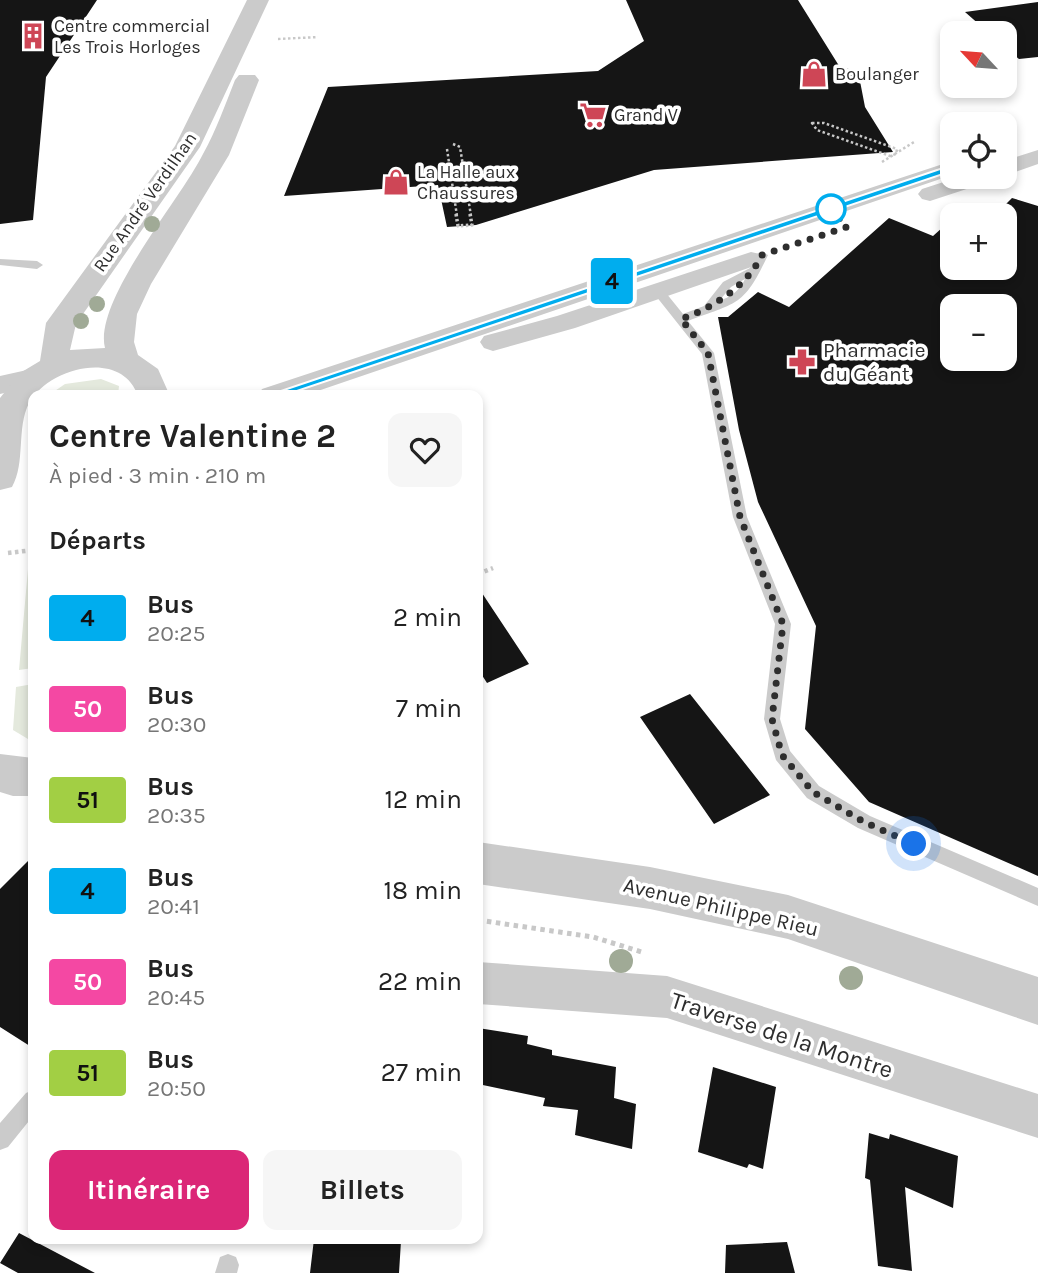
<!DOCTYPE html>
<html lang="fr">
<head>
<meta charset="utf-8">
<style>
  body { margin:0; font-family:Karla,sans-serif; background:#f6f6f6; color:#222; height:100vh; display:flex; flex-direction:column; font-size:26px; white-space:nowrap }
  * { box-sizing:border-box; margin:0 }
  p { font-size:23px; color:#767676 }
  .icon { flex:none; width:38px; height:38px; fill:none; stroke:currentColor; stroke-width:2; stroke-linecap:round; stroke-linejoin:round }
  .map { position:relative; flex:1; overflow:hidden }
  .side { position:absolute; left:28px; top:390px; width:455px; height:854px; display:flex; flex-direction:column; background:#fff; border-radius:14px; box-shadow:0 4px 10px #0003 }
  .side>* { flex:none }
  .badge { padding:0 14px; border-radius:5px; font-size:24px; line-height:46px }
  .needle { width:46px; rotate:296deg }
  .buttons { position:absolute; left:940px; top:21px; display:grid; gap:14px }
  .buttons a { display:grid; place-items:center; width:77px; height:77px; border-radius:14px; background:#fff; box-shadow:0 4px 10px #0003; font-size:35px }
  .you { position:absolute; width:35px; height:35px; margin:-18px; border:5px solid #fff; border-radius:50%; background:#1a73e8; box-shadow:0 0 0 10px #1a73e833 }
  .map>.badge { position:absolute; translate:-50% -50%; box-shadow:0 0 0 4px #fff }
  h2 { padding:0 21px; font-size:26px; line-height:63px }
  .round { display:grid; place-items:center; flex:none; width:74px; height:74px; border-radius:14px; background:#f6f6f6 }
  .overview { display:flex; align-items:center; justify-content:space-between; height:119px; padding:0 21px }
  h1 { font-size:33px; font-weight:700; line-height:52px }
  .button { display:flex; gap:14px; margin-top:auto; padding:14px 21px }
  .button a { flex:1; height:80px; border-radius:14px; background:#db2777; color:#fff; font-size:28px; font-weight:700; line-height:80px; text-align:center }
  .button a+a { background:#f6f6f6; color:#222 }
  ul { padding:0; list-style:none }
  li { display:flex; align-items:center; gap:21px; height:91px; padding:0 21px }
  li div { flex:1 }
  li b { display:block; font-size:26px }
  li em { font-style:normal }
  li .badge { min-width:77px; font-weight:700; text-align:center }
  .map>svg:first-child { display:block }
  .green { fill:#e4e9dd }
  .building { fill:#151515; fill-rule:evenodd }
  .lines { fill:none; stroke-linecap:round; stroke-linejoin:round }
  .path-far3 { stroke:#c8c8c8; stroke-width:2.5; stroke-dasharray:2.5 2.5; stroke-linecap:butt }
  .path-far2 { stroke:#c8c8c8; stroke-width:3.5; stroke-dasharray:2.5 2.5; stroke-linecap:butt }
  .path-far1 { stroke:#c8c8c8; stroke-width:4.5; stroke-dasharray:3.5 3.5; stroke-linecap:butt }
  .path { stroke:#c8c8c8; stroke-width:5; stroke-dasharray:4.5 4.5; stroke-linecap:butt }
  .service { fill:#cbcbcb; fill-rule:evenodd }
  .minor { fill:#cbcbcb; fill-rule:evenodd }
  .tertiary { fill:#cbcbcb; fill-rule:evenodd }
  .tree { fill:#a0aa96 }
  .line { fill:#00adee; stroke:#fff; stroke-width:2 }
  .walk { stroke:#2e2e2e; stroke-width:7; stroke-dasharray:0 12.6 }
  .stop-dot { fill:#fff; stroke:#00adee; stroke-width:3.5 }
  .labels { text-anchor:middle; stroke-width:7; stroke-linejoin:round; paint-order:stroke }
  .far-poi-label { font-size:18px; fill:#2e2e2e; stroke:#fff; text-anchor:start }
  .far-street-label { font-size:18px; fill:#2e2e2e; stroke:#fff }
  .poi-label { font-size:21px; fill:#2e2e2e; stroke:#fff; text-anchor:start }
  .street-label { font-size:21px; fill:#2e2e2e; stroke:#fff }
  .near-street-label { font-size:24px; fill:#2e2e2e; stroke:#fff }
</style>
</head>
<body>
<div class="map">
<svg width="1038" height="1273" viewBox="0 0 1038 1273">
  <rect width="100%" height="100%" fill="#fff"/>
  <path class="green" d="M101,379l18,7 -1,9h-69l16,-11z
    M33,568v100l-14,2 9,-101z
    M33,684v58l-20,-12 3,-43z"/>
  <path class="building" d="M0,0h97l-51,77 -13,143 -33,4z
    M626,0h172l43,69 9,-1 9,8 6,31 28,45 -239,18 -178,55 -29,2 -9,-42 -154,11 44,-109 270,-16 46,-30z
    M1038,2v55l-19,2 -15,-12v-14h-15l-24,-21z
    M1012,198l26,8v670l-169,-74 -64,-73 11,-103 -58,-124 -19,-72 -21,-113h10l30,-25 31,15 100,-89 44,18 19,-17v49h52v-53h-9zM952,306h52v53h-52z
    M478,587l51,77 -42,19 -9,-14z
    M690,694l80,101 -56,29 -74,-107z
    M33,856v192l-33,-21v-138z
    M478,1028l50,8 -1,8 25,6v5l64,12 -2,31 22,6 -4,45 -57,-14 3,-25 -35,-4 2,-8 -67,-14z
    M713,1067l63,20 -13,82 -14,-5 -2,4 -49,-16z
    M869,1133l20,6 1,-5 68,22 -5,52 -48,-21 7,84 -34,-5 -8,-86 -5,-2z
    M19,1233l76,40h-77l-18,-10z
    M314,1239l87,2 -2,32h-89z
    M787,1242l8,31h-70l1,-28z"/>
  <g class="lines">
    <path class="path-far3" d="M278,39l40,-2
      M812,123h12l73,26 -1,5 -6,2 -73,-26z
      M453,144l7,3 11,69
      M447,149l10,67
      M882,162l32,-20"/>
    <path class="path-far2" d="M456,214l2,12 14,-1 -2,-11"/>
    <path class="path-far1" d="M8,553l25,-3
      M478,574l15,-6"/>
    <path class="path" d="M478,920l115,17 52,16"/>
    <path class="service" d="M762,252l6,3c-24,51 -29,47 -80,66l26,32 33,164 44,107 -11,95 10,32 29,35 51,30 168,72v18l-180,-78 -51,-30 -31,-38 -12,-41 11,-95 -42,-107 -31,-163 -50,-63 6,-4 4,1 21,26 21,-8 19,-24 27,-14 8,-15zM745,279c-5,11 -14,18 -26,22l12,-14z
      M0,259l37,2 6,4 -6,4 -37,-4z
      M33,1090v26l-25,31 -8,3v-27l26,-30z
      M228,1254l8,3 3,8 -2,8h-22l5,-16z"/>
    <path class="minor" d="M1038,150v14l-34,12v-15z
      M952,161v14l-649,221h-45l4,-7z
      M959,177h32l-3,5 -58,19 -8,-2 -4,-5 4,-5z
      M751,252l9,2 3,5 -3,5 -185,64 -82,23 -9,-3 -4,-6 4,-6 73,-20z
      M36,368l10,3 4,6 -4,6 -46,11v-18z
      M478,962l189,14 371,118v44l-371,-120 -189,-14z"/>
    <path class="tertiary" d="M247,0h22l-69,147 -124,177 -6,26 35,-2c-12,-47 76,-149 98,-194 13,-23 22,-49 32,-74l4,-5h16l4,5 -30,75 -78,129 -14,30 -3,28 4,13 20,14 12,27h-32c-17,-49 -91,-27 -109,7 -13,26 -3,59 -17,84l-12,3v-92l20,-25 20,-12 6,-38 129,-177z
      M0,754l33,4v38h-20l-13,-4z
      M478,842l172,25 138,28 250,82v48l-250,-86 -138,-30 -172,-25z"/>
  </g>
  <g class="tree">
    <circle cx="152" cy="224" r="8"/>
    <circle cx="97" cy="304" r="8"/>
    <circle cx="81" cy="321" r="8"/>
    <circle cx="621" cy="961" r="12"/>
    <circle cx="851" cy="978" r="12"/>
  </g>
  <path class="line" d="M952,165l3,5 -679,228 -10,-2z"/>
  <g class="lines">
    <path class="walk" d="M831,209l16,18 -85,28c-15,31 -49,53 -81,64l27,34 32,164 43,107 -11,95 10,36 31,37 51,30 50,22"/>
  </g>
  <defs>
    <g id="building-bare" transform="scale(2.1)"><path d="M-4-6H4V6H1V3H-1V6H-4ZM-2.5-4.3h1.7v1.8h-1.7ZM.8-4.3h1.7v1.8H.8ZM-2.5-1h1.7V.8h-1.7ZM.8-1h1.7V.8H.8Z" fill="#ce4656" stroke="#fff" stroke-width="2.5" paint-order="stroke"/></g>
    <g id="shop-bare" transform="scale(2.1)"><path d="M-5-2.5h2.3a2.7 3.5 0 0 1 5.4 0H5L5.5 6h-11ZM-1.5-2.5h3a1.5 2.3 0 0 0-3 0Z" fill="#ce4656" stroke="#fff" stroke-width="2.5" paint-order="stroke"/></g>
    <g id="supermarket-bare" transform="scale(2.1)"><path d="M-6-5.5h2.5l.6 2H6L4.5 2H-2.5L-4.4-4H-6ZM-1.5 3.2a1.3 1.3 0 1 0 .1 0ZM3 3.2a1.3 1.3 0 1 0 .1 0Z" fill="#ce4656" stroke="#fff" stroke-width="2.5" paint-order="stroke"/></g>
    <g id="pharmacy-bare" transform="scale(2.1)"><path d="M-2-6h4v4h4v4h-4v4h-4v-4h-4v-4h4Z" fill="#ce4656" stroke="#fff" stroke-width="2.5" paint-order="stroke"/></g>
  </defs>
  <g fill-rule="evenodd">
    <use href="#building-bare" x="33" y="36"/>
    <use href="#shop-bare" x="814" y="74"/>
    <use href="#supermarket-bare" x="593" y="115"/>
    <use href="#shop-bare" x="396" y="182"/>
    <use href="#pharmacy-bare" x="802" y="362"/>
  </g>
  <circle class="stop-dot" cx="831" cy="209" r="14"/>
  <g class="labels">
    <g class="far-poi-label">
      <text x="54" y="32">Centre commercial<tspan x="54" dy="21">Les Trois Horloges</tspan></text>
      <text x="835" y="80">Boulanger</text>
      <text x="614" y="121">Grand V</text>
      <text x="417" y="178">La Halle aux<tspan x="417" dy="21">Chaussures</tspan></text>
    </g>
    <g class="far-street-label">
      <text transform="translate(145 202) rotate(-55)" y="6">Rue André Verdilhan</text>
    </g>
    <g class="poi-label">
      <text x="823" y="357">Pharmacie<tspan x="823" dy="24">du Géant</tspan></text>
    </g>
    <g class="street-label">
      <text transform="translate(721 907) rotate(13)" y="7">Avenue Philippe Rieu</text>
    </g>
    <g class="near-street-label">
      <text transform="translate(782 1035) rotate(18)" y="8">Traverse de la Montre</text>
    </g>
  </g>
</svg>
<div class="buttons">
<a><svg class="needle" viewBox="-14 -14 28 28"><path d="M0-13l5 13h-10z" fill="#e53935"/><path d="M0 13l5-13h-10z" fill="#767676"/></svg></a>
<a><svg class="icon" aria-label="locate" viewBox="0 0 24 24"><circle cx="12" cy="12" r="6"/><path d="M12 2v4M12 18v4M2 12h4M18 12h4"/></svg></a>
<a>+</a>
<a>−</a>
</div>
<div class="you" style="left:914px;top:844px"></div>
<b class="badge" style="left:612px;top:281px;background:#00adee;color:#111">4</b>
<section class="side">
<div class="overview"><div><h1>Centre Valentine 2</h1><p>À pied · 3 min · 210 m</p></div><a class="round"><svg class="icon" aria-label="heart" viewBox="0 0 24 24"><path d="M12 20l-8-8c-3-5 5-10 8-4 3-6 11-1 8 4z"/></svg></a></div>
<h2>Départs</h2>
<ul>
<li><span class="badge" style="background:#00adee;color:#111">4</span><div><b>Bus</b><p>20:25</p></div><em>2 min</em></li>
<li><span class="badge" style="background:#f448a3;color:#fff">50</span><div><b>Bus</b><p>20:30</p></div><em>7 min</em></li>
<li><span class="badge" style="background:#a2cf44;color:#111">51</span><div><b>Bus</b><p>20:35</p></div><em>12 min</em></li>
<li><span class="badge" style="background:#00adee;color:#111">4</span><div><b>Bus</b><p>20:41</p></div><em>18 min</em></li>
<li><span class="badge" style="background:#f448a3;color:#fff">50</span><div><b>Bus</b><p>20:45</p></div><em>22 min</em></li>
<li><span class="badge" style="background:#a2cf44;color:#111">51</span><div><b>Bus</b><p>20:50</p></div><em>27 min</em></li>
</ul>
<div class="button"><a>Itinéraire</a><a>Billets</a></div>
</section>
</div>
</body>
</html>
